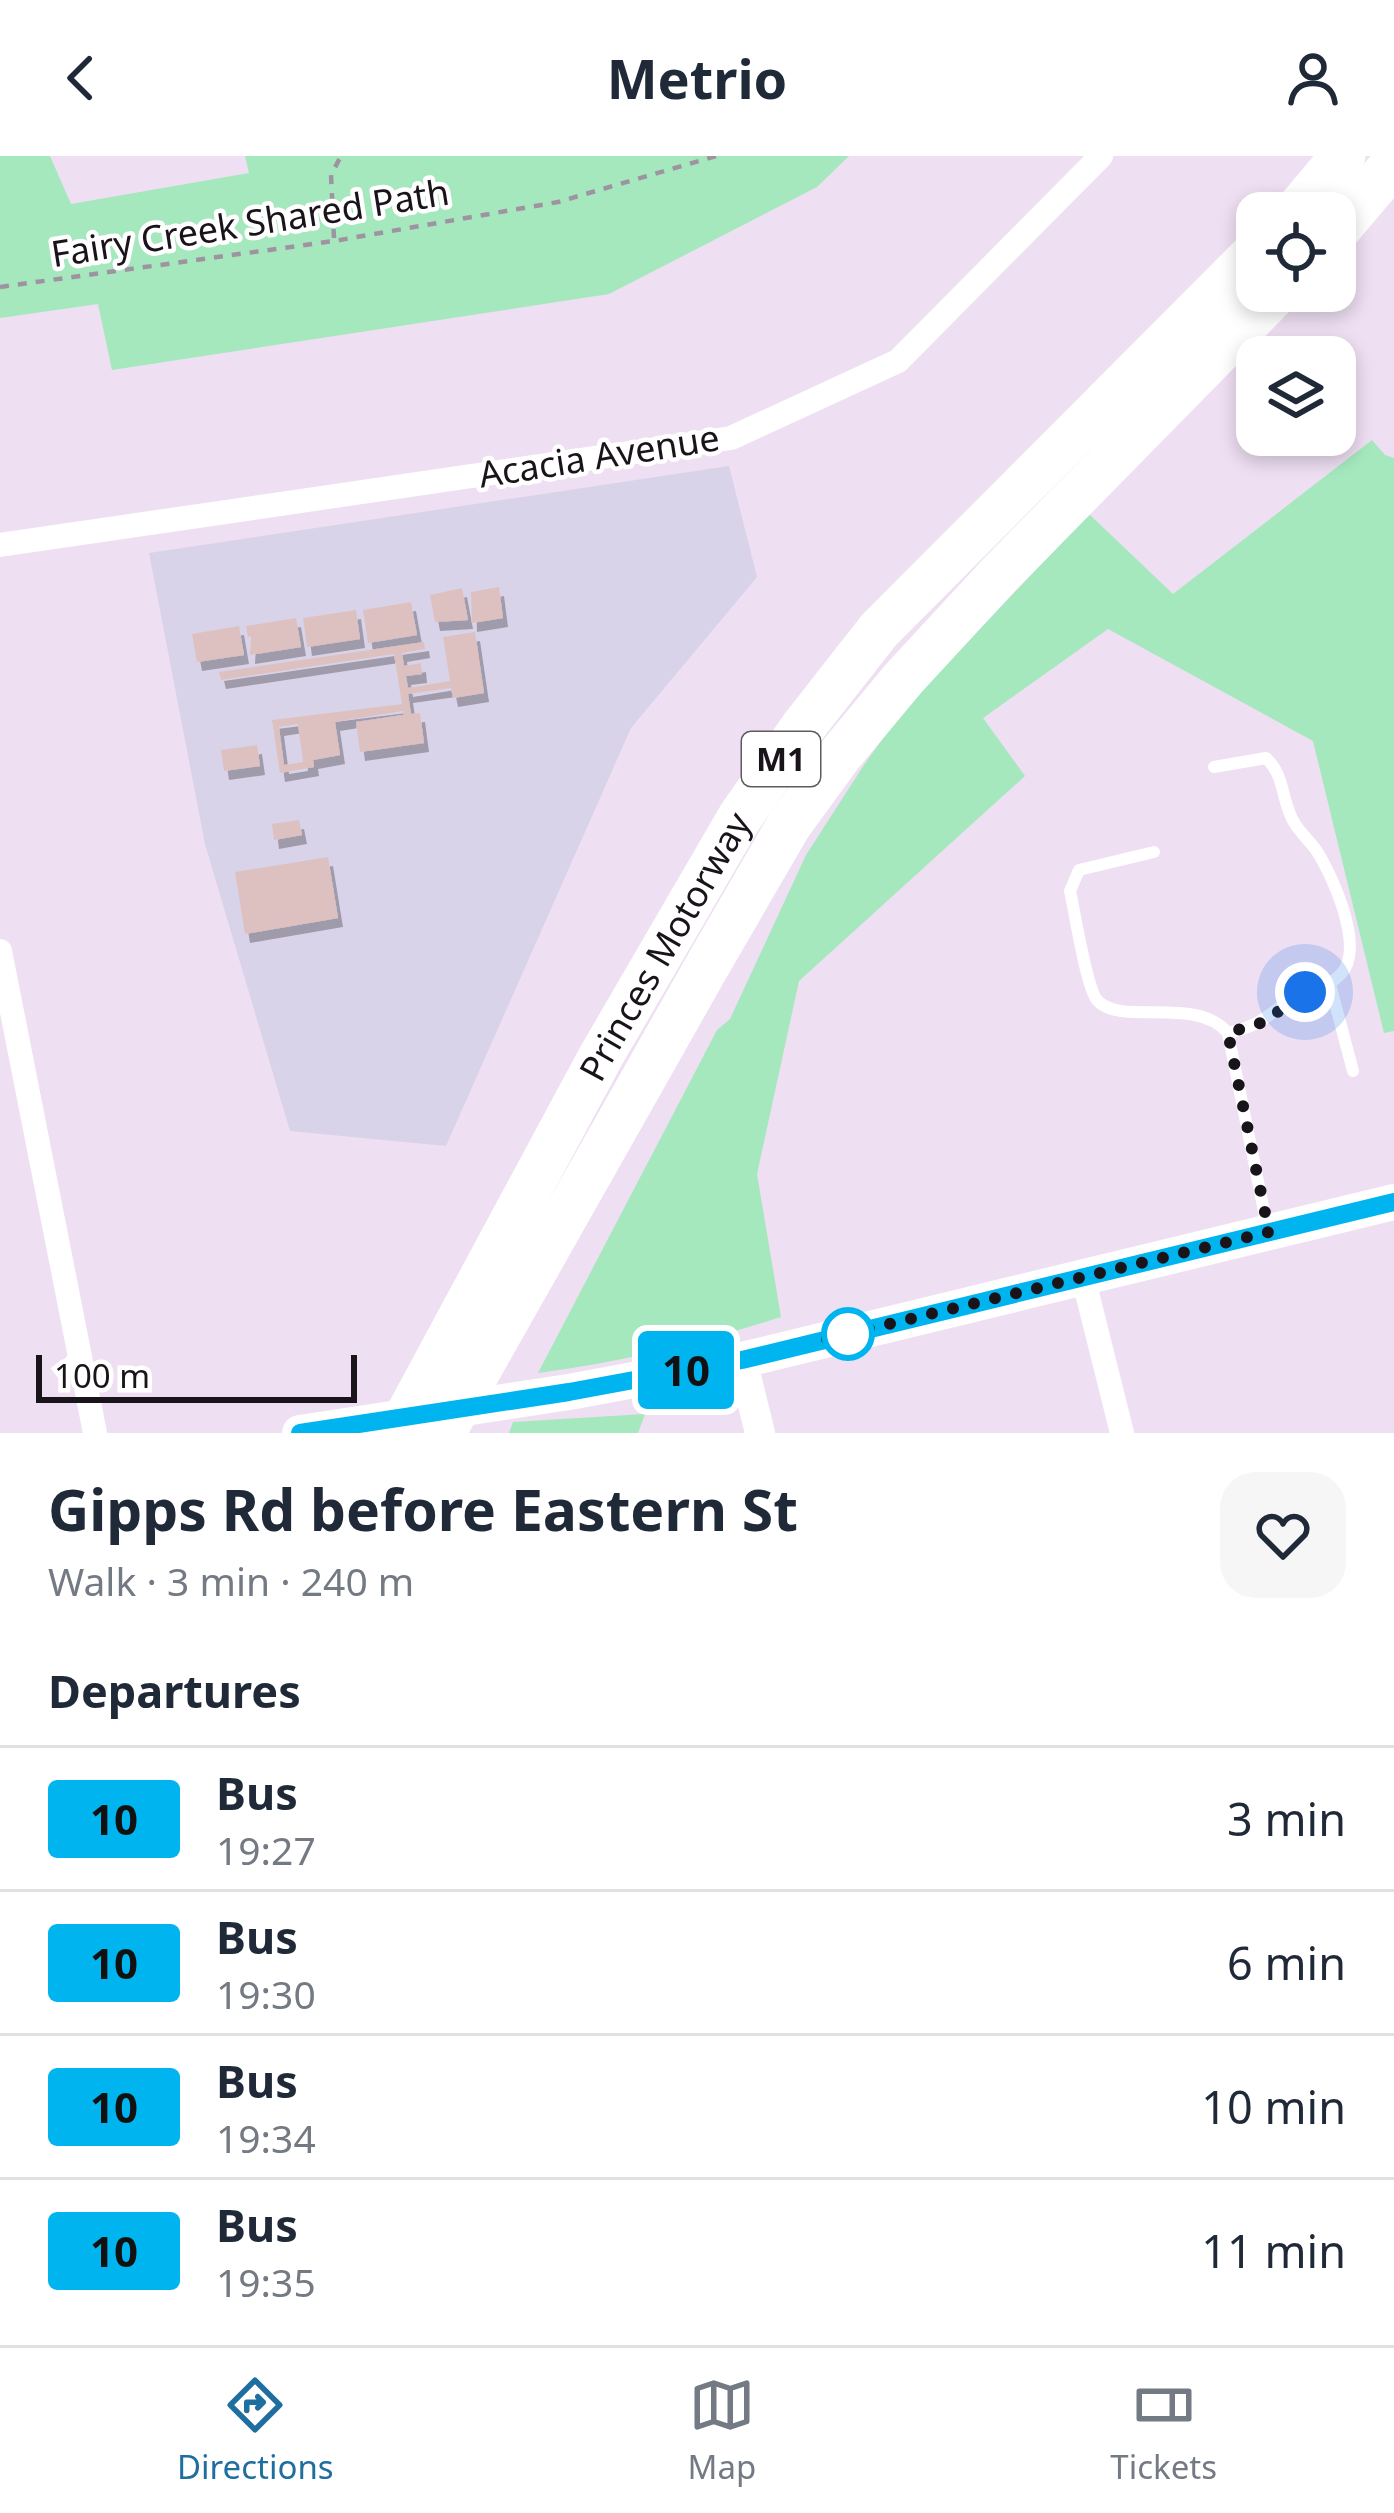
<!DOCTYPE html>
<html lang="en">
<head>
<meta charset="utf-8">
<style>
  body { margin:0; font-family:"Noto Sans",sans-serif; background:#f6f6f7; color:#1f2937; height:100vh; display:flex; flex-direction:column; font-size:45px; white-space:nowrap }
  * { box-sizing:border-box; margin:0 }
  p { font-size:39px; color:#747a83 }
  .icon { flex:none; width:66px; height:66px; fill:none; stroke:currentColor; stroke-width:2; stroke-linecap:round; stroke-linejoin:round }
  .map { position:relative; height:1277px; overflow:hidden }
  .sheet { display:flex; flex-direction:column; background:#fff; flex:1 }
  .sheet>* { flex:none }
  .badge { padding:0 24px; border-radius:9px; font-size:42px; line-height:78px }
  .controls { position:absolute; left:1236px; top:36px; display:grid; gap:24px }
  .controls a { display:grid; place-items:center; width:120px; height:120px; border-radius:24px; background:#fff; box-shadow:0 6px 18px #0003; font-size:60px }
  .scale { position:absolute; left:36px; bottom:30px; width:321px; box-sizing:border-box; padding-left:12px; border:6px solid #19141a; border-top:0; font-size:33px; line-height:42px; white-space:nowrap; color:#19141a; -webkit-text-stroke:9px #fff; paint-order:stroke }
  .you { position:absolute; width:60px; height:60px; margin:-30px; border:9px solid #fff; border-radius:50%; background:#1a73e8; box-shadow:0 0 0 18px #1a73e833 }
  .map>.badge { position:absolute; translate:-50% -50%; box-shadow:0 0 0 6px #fff }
  h2 { padding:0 48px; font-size:45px; line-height:108px }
  .round { display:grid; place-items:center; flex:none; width:126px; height:126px; border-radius:36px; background:#f6f6f7 }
  .headline { display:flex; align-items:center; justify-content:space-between; height:204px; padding:0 48px }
  h1 { font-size:57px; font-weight:700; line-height:90px }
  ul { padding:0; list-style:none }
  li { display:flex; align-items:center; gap:36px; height:144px; padding:0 48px; border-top:3px solid #e0e1e3 }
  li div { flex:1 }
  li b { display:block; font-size:45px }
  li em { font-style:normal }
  li .badge { min-width:132px; font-weight:700; text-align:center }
  header { display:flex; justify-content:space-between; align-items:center; height:156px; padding:0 48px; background:#fff; font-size:54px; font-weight:700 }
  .menu { display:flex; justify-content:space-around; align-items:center; height:168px; border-top:3px solid #e0e1e3; background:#fff; font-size:33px; color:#747a83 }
  .menu a { display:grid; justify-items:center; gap:6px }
  .menu .current { color:#1f6ea0 }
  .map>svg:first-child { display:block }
  .education { fill:#d9d3e9 }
  .green { fill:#a5e8be }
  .building { fill:#ddc1c0; fill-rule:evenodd; filter:url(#shadow) }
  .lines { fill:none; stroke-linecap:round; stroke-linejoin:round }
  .path { stroke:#9f93a2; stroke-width:4.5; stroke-dasharray:9 9; stroke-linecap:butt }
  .service { stroke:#fff; stroke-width:12 }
  .minor { stroke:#fff; stroke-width:24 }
  .tertiary { stroke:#fff; stroke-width:30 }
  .secondary { stroke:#fff; stroke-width:36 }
  .motorway { stroke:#fff; stroke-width:45 }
  .line-casing { stroke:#fff; stroke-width:27 }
  .line { stroke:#00b5ef; stroke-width:18 }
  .walk { stroke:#19141a; stroke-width:12; stroke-dasharray:0 21.6 }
  .stop-dot { fill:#fff; stroke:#00b5ef; stroke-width:6 }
  .labels { text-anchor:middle; stroke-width:9; stroke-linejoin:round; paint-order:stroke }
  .shield { fill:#fff; stroke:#5e5a5f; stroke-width:3 }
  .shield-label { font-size:33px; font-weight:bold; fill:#19141a }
  .street-label { font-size:36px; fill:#19141a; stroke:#fff }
</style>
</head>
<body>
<header><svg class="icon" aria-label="back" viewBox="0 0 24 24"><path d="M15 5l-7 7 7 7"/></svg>Metrio<svg class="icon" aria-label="person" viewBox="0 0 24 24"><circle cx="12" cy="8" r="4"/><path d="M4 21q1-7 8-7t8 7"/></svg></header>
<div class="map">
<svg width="1394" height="1277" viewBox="0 0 1394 1277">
  <defs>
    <filter id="shadow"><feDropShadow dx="5" dy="9" stdDeviation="0" flood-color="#0004"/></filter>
  </defs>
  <rect width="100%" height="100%" fill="#eedff2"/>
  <path class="education" d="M729,310l28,111 -126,151 -185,418 -156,-15 -85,-287 -56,-291z"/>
  <path class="green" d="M0,0h50l21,48 178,-31 -4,-17h604l-32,31 -208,107 -497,76 -14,-66 -98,14z
    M1372,284l13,15 9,3v573l-10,2 -71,-292 -205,-112 -125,89 42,58 -226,205 -42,193 24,143c-81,26 -158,45 -243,56l179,-343 13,-11 76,-164 58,-90 39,-55 186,-196 84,80z
    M645,1258l-7,19h-129l4,-11z"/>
  <path class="building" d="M499,431l4,31 -31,5 -1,-31z
    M462,432l6,32 -33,2 -5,-27z
    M411,446l6,33 -49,8 -5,-33z
    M356,454l4,29 -53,8 -4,-29z
    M296,462l5,29 -51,8 1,-19 -3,1 -2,-11z
    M239,470l5,29 -47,7 -5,-28z
    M475,476l9,61 -31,5 -2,-10 -43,6 3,20 9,-1 4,30 -64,9 -4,-30 47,-7v-4l-68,11 5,33 -27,5 1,7 -34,6 -8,-53 130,-16 -8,-50 -173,26 -2,-8 205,-30 1,7 -23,4 2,13 17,-3 1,11 -16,2 2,12 42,-7 -7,-44zM298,568l5,38 -19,3 -5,-38z
    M257,589l3,21 -36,5 -3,-21z
    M299,664l3,15 -28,5 -2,-16z
    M328,701l10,61 -93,16 -10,-62z"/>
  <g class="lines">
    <path class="path" d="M334,82l-3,-63 10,-19
      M0,131l334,-46 224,-39 158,-46"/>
    <path class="service" d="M1214,611l52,-9c20,18 15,45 29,66 7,11 17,19 23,29 16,26 47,96 23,121 -11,12 -26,14 -40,21 -30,14 -35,30 -73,38
      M1154,696l-75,18 -9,21c5,22 16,95 27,109 23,27 99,-5 131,33l40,198
      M1330,828l23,87"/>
    <path class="minor" d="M0,389l731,-107 167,-77 203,-205
      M0,795l95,482
      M1083,1121l39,156"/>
    <path class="tertiary" d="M742,1204l18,73"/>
    <path class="secondary" d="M300,1277l269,-41 173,-32 652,-158"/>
    <g class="motorway">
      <path d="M1295,57l48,-57"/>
      <path d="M1335,77l59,-70"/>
      <path id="s1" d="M398,1277l203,-377 139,-239 63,-90 76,-97 378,-379"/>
      <path d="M443,1277l263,-465 83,-143 51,-70 64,-77 96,-104 278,-283"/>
    </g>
  </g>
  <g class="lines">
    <g class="line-casing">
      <path id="line" d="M300,1277l269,-41 173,-32 652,-158"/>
    </g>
    <use href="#line" class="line"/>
    <path class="walk" d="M848,1178l-21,5 442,-107 -41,-199 36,-11 41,-30"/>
  </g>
  <circle class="stop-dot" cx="848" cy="1178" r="24"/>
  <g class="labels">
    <rect class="shield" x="742" y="576" width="78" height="54" rx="9"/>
    <g class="shield-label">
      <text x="781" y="615">M1</text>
    </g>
    <g class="street-label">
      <text transform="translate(250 67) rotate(-9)" y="13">Fairy Creek Shared Path</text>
      <text transform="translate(599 300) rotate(-9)" y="13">Acacia Avenue</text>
      <text dy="13" stroke="none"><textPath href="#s1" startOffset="555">Princes Motorway</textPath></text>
    </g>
  </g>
</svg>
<div class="controls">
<a><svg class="icon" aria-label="locate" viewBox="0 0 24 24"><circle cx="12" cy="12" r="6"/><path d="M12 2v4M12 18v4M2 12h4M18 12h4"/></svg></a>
<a><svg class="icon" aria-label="layers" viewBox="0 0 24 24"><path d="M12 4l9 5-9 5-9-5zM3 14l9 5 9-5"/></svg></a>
</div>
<div class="scale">100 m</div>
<div class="you" style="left:1305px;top:836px"></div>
<b class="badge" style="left:686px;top:1214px;background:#00b5ef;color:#111">10</b>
</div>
<section class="sheet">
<div class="headline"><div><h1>Gipps Rd before Eastern St</h1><p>Walk · 3 min · 240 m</p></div><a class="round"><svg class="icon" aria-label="heart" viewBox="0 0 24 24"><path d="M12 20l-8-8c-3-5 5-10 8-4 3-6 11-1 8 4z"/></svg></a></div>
<h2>Departures</h2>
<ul>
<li><span class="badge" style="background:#00b5ef;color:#111">10</span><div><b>Bus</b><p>19:27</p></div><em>3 min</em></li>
<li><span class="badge" style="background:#00b5ef;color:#111">10</span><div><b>Bus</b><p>19:30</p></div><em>6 min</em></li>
<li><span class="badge" style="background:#00b5ef;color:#111">10</span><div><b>Bus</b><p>19:34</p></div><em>10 min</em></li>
<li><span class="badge" style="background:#00b5ef;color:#111">10</span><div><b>Bus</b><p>19:35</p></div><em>11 min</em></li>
</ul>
</section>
<nav class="menu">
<a class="current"><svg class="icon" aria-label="directions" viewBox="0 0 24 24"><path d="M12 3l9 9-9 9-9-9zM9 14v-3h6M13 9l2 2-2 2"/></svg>Directions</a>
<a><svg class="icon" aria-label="map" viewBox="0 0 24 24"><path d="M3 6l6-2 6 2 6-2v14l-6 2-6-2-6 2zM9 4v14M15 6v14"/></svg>Map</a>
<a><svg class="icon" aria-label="tickets" viewBox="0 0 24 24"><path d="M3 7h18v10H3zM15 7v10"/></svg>Tickets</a>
</nav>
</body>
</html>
